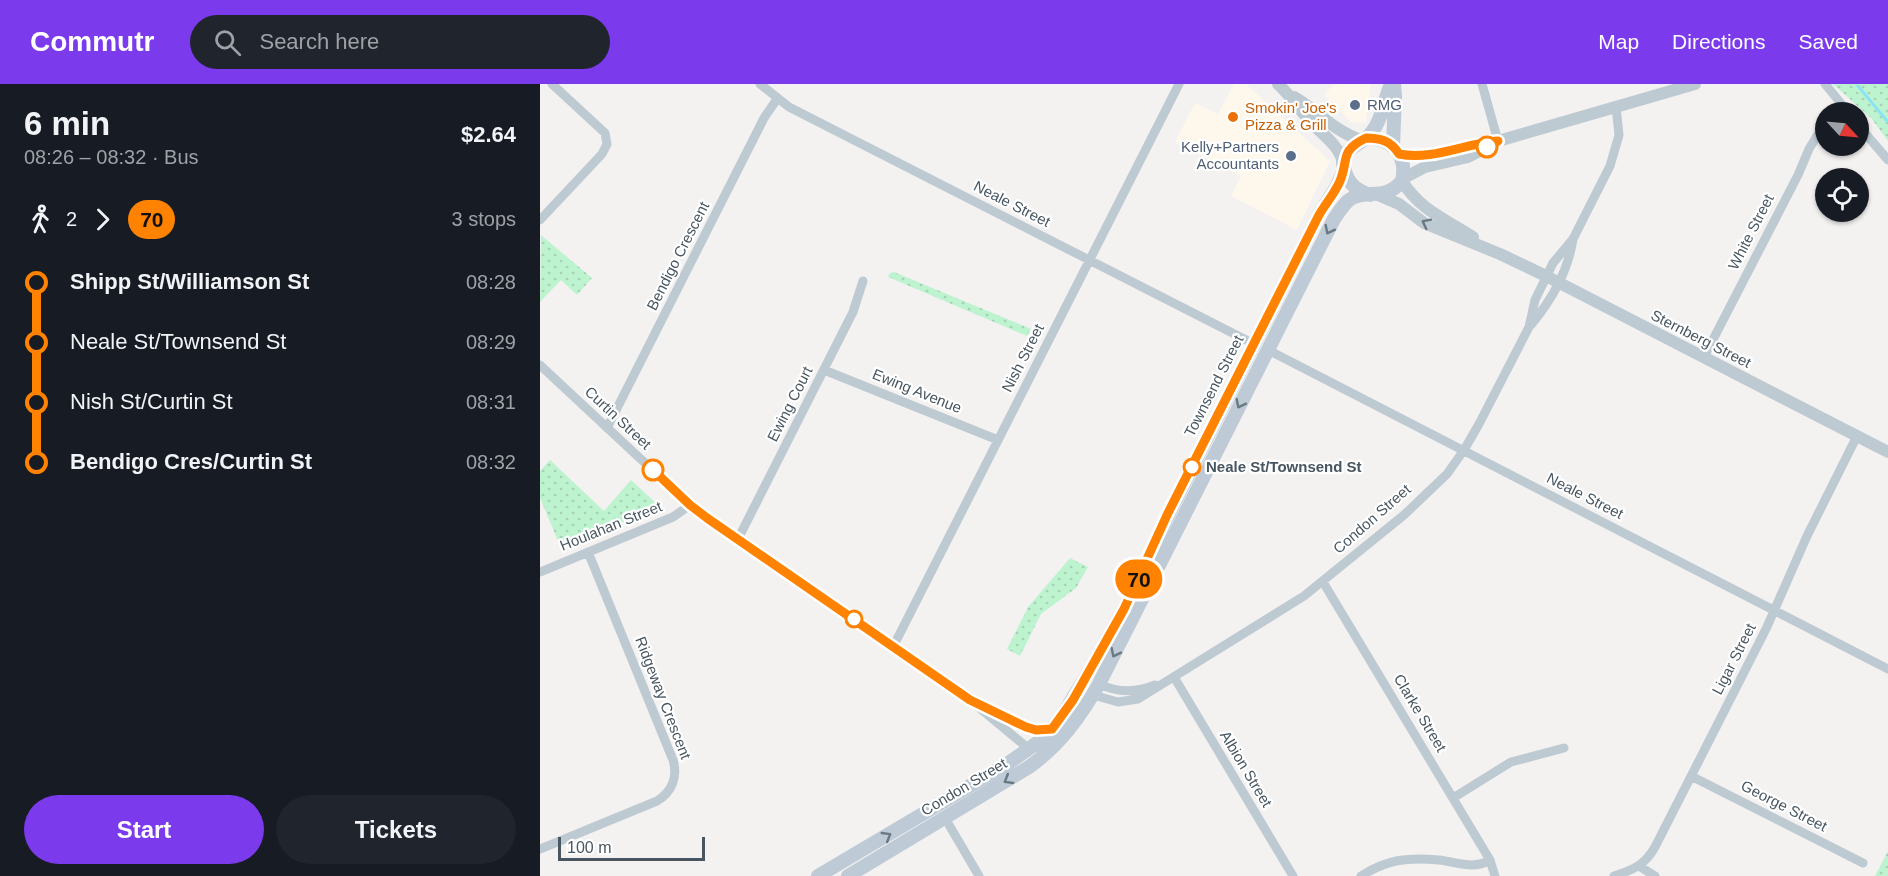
<!DOCTYPE html>
<html lang="en">
<head>
<meta charset="utf-8">
<style>
  body { margin:0; font-family:Arial,sans-serif; background:#20242c; color:#f1f3f6; height:100vh; display:flex; flex-direction:column; font-size:22px; white-space:nowrap }
  * { box-sizing:border-box; margin:0 }
  p { font-size:20px; color:#9ea1a6 }
  .icon { flex:none; width:33px; height:33px; fill:none; stroke:currentColor; stroke-width:2; stroke-linecap:round; stroke-linejoin:round }
  .map { position:relative; flex:1; overflow:hidden }
  .drawer { display:flex; flex-direction:column; background:#171b24; width:540px }
  .drawer>* { flex:none }
  .badge { padding:0 12px; border-radius:20px; font-size:21px; line-height:39px }
  .needle { width:39px; rotate:116deg }
  .tools { position:absolute; left:1275px; top:18px; display:grid; gap:12px }
  .tools a { display:grid; place-items:center; width:54px; height:54px; border-radius:50%; background:#171b24; box-shadow:0 2px 4px #0004; font-size:30px }
  .scale { position:absolute; left:18px; bottom:15px; width:147px; box-sizing:border-box; padding-left:6px; border:3px solid #485661; border-top:0; font-size:16px; line-height:21px; white-space:nowrap; color:#485661; -webkit-text-stroke:4px #fff; paint-order:stroke }
  .map>.badge { position:absolute; translate:-50% -50%; box-shadow:0 0 0 3px #fff }
  .legs { display:flex; align-items:center; gap:9px; height:66px; padding:0 24px; font-size:20px }
  .legs p { margin-inline-start:auto }
  .overview { display:flex; align-items:center; justify-content:space-between; height:102px; padding:0 24px }
  h1 { font-size:33px; font-weight:600; line-height:45px }
  .button { display:flex; gap:12px; margin-top:auto; padding:12px 24px }
  .button a { flex:1; height:69px; border-radius:36px; background:#7c3aed; color:#fff; font-size:24px; font-weight:600; line-height:69px; text-align:center }
  .button a+a { background:#20242c; color:#f1f3f6 }
  ul { padding:0 24px; list-style:none }
  li { display:flex; align-items:center; gap:21px; height:60px; font-size:22px }
  li i { display:grid; place-items:center; width:9px; height:100%; margin:0 8px; background:currentColor }
  li i::after { content:''; width:15px; height:15px; margin:-8px; border:4px solid; border-radius:50%; background:#171b24 }
  li p { margin-inline-start:auto }
  li:first-child i { background:linear-gradient(#0000 50%,currentColor 0) }
  li:last-child i { background:linear-gradient(currentColor 50%,#0000 0) }
  header { display:flex; align-items:center; gap:36px; box-sizing:border-box; height:84px; padding:0 30px; background:#7c3aed; color:#fff }
  header strong { font-size:28px }
  nav { display:flex; gap:33px; margin-inline-start:auto; font-size:21px }
  .search { width:420px; height:54px; background:#20242c; display:flex; align-items:center; gap:15px; box-sizing:border-box; padding:0 21px; border-radius:33px; color:#9ea1a6; font-size:22px }
  main { display:flex; flex:1; min-height:0 }
  .map>svg:first-child { display:block }
  .commercial { fill:#fef7ec }
  .grass { fill:url(#grass-dots) }
  .lines { fill:none; stroke-linecap:round; stroke-linejoin:round }
  .stream { stroke:#89e3f3; stroke-width:3 }
  .minor { stroke:#becad2; stroke-width:9 }
  .tertiary { stroke:#becad2; stroke-width:12 }
  .secondary { stroke:#becbd6; stroke-width:14 }
  .oneway { stroke:#6b7983 }
  .oneway2 { stroke:#6b7984 }
  .line-1-casing { stroke:#fff; stroke-width:14 }
  .line-1 { stroke:#ff8200; stroke-width:9 }
  .service-dot { fill:#5c6f8a; stroke:#fff; stroke-width:2 }
  .food-dot { fill:#e8710a; stroke:#fff; stroke-width:2 }
  .stop-1-dot { fill:#fff; stroke:#ff8200; stroke-width:3 }
  .labels { text-anchor:middle; stroke-width:4.5; stroke-linejoin:round; paint-order:stroke }
  .service-label { font-size:15px; fill:#4e5e75; stroke:#fff; text-anchor:start }
  .food-label { font-size:15px; fill:#c56008; stroke:#fff; text-anchor:start }
  .street-label { font-size:15px; fill:#485661; stroke:#fff }
  .stop-label { font-size:15px; font-weight:bold; fill:#485661; stroke:#fff; text-anchor:start }
</style>
</head>
<body>
<header>
<strong>Commutr</strong>
<div class="search"><svg class="icon" aria-label="search" viewBox="0 0 24 24"><circle cx="10" cy="10" r="6"/><path d="M15 15l6 6"/></svg>Search here</div>
<nav><a>Map</a><a>Directions</a><a>Saved</a></nav>
</header>
<main>
<section class="drawer">
<div class="overview"><div><h1>6 min</h1><p>08:26 – 08:32 · Bus</p></div><b>$2.64</b></div>
<div class="legs"><svg class="icon" aria-label="walk" viewBox="0 0 24 24"><circle cx="13" cy="4" r="2"/><path d="M13 8l-2 6 4 7M11 14l-3 7M7 12l3-4h3l4 4"/></svg>2<svg class="icon" aria-label="forward" viewBox="0 0 24 24"><path d="M9 5l7 7-7 7"/></svg><b class="badge" style="background:#ff8200;color:#111">70</b><p>3 stops</p></div>
<ul>
<li><i style="color:#ff8200"></i><b>Shipp St/Williamson St</b><p>08:28</p></li>
<li><i style="color:#ff8200"></i><span>Neale St/Townsend St</span><p>08:29</p></li>
<li><i style="color:#ff8200"></i><span>Nish St/Curtin St</span><p>08:31</p></li>
<li><i style="color:#ff8200"></i><b>Bendigo Cres/Curtin St</b><p>08:32</p></li>
</ul>
<div class="button"><a>Start</a><a>Tickets</a></div>
</section>
<div class="map">
<svg width="1348" height="792" viewBox="0 0 1348 792">
  <defs>
    <pattern id="grass-dots" width="8" height="8" patternUnits="userSpaceOnUse" patternTransform="scale(1.5)"><rect width="8" height="8" fill="#bef3d0"/><path d="M2 2h.1M6 6h.1" fill="none" stroke="#a5d2b5" stroke-width="1.8" stroke-linecap="round"/></pattern>
  </defs>
  <rect width="100%" height="100%" fill="#f4f1f1"/>
  <path class="commercial" d="M694,0h12l84,77 -33,69 -66,-34 10,-20 -66,-34 20,-39 23,11z
    M794,0h37l-5,38 -14,1 -28,-28z"/>
  <path class="grass" d="M1293,0h55v57l-17,-23z
    M1,151l51,43 -15,17 -16,-15 -21,22z
    M354,188l137,57 -4,7 -139,-59 2,-4z
    M10,376l54,51 27,-31 27,25 -3,4 -94,39 -21,-50v-27z
    M530,474l18,9 -12,21 -35,26 -21,42 -13,-7 21,-42z
    M1348,767v25h-13z"/>
  <g class="lines">
    <path class="stream" d="M1318,2l30,36"/>
    <path class="minor" d="M220,0l29,23 465,237
      M942,0l16,57
      M1285,0l23,28
      M1318,41l30,35
      M0,136l62,-66 5,-10 -2,-11 -53,-49
      M991,241c21,-26 37,-53 42,-86
      M728,266l620,319
      M1164,273l94,-182 11,-26 17,-28
      M0,281l150,140 280,195 59,49
      M284,286l174,70
      M67,344l157,-310 13,-19
      M198,455l115,-227 10,-31
      M0,488l133,-55 17,-12
      M783,498l167,278 5,16
      M353,563l286,-563
      M634,593l119,199
      M559,600c19,9 37,9 56,1
      M553,611l25,7 20,-3 166,-103 100,-81 43,-41 17,-24 15,-26 50,-97 6,-27 18,-37 20,-24 37,-73 9,-31 -3,-28
      M440,621c23,11 45,27 71,24
      M1151,692l172,87
      M913,714l58,-36 53,-14
      M405,734l34,58
      M0,765l117,-48c15,-9 21,-24 16,-41l-85,-208
      M1099,782l16,10
      M821,792c27,-17 47,-19 78,-16 18,2 34,10 51,0
      M1074,792c19,-6 31,-11 41,-29l111,-218 41,-93 50,-100"/>
    <path class="tertiary" d="M738,0c12,11 20,24 31,36 12,14 30,24 34,43
      M754,13c23,13 41,35 67,43
      M859,70c33,7 67,-11 99,-13l197,-57
      M862,95l23,-12 43,-10 27,-14
      M862,97c18,29 43,38 71,56
      M838,111l21,9 25,19 76,31 46,22 342,176"/>
    <path class="secondary" d="M826,54c16,-13 17,-36 25,-54
      M853,62l2,-50 -1,-12
      M278,792l189,-112 30,-21 22,-22 31,-51 34,-61 45,-96 150,-298 18,-29 7,-16
      M308,792l181,-109c31,-22 51,-50 70,-83l235,-465c5,-7 9,-14 15,-19 16,-12 36,2 53,-19 6,-27 -11,-43 -36,-43l-17,12 -6,13c3,18 10,26 27,32"/>
  </g>
  <defs><path id="oneway-chevron" d="M-2-3.5L2.5 0L-2 3.5" fill="none" stroke-width="1.6" stroke-linecap="round" stroke-linejoin="round" transform="scale(1.5)"/></defs>
  <use class="oneway" href="#oneway-chevron" transform="translate(886 139) rotate(-153)"/>
  <g class="oneway2">
    <use href="#oneway-chevron" transform="translate(789 146) rotate(117)"/>
    <use href="#oneway-chevron" transform="translate(700 320) rotate(117)"/>
    <use href="#oneway-chevron" transform="translate(575 569) rotate(117)"/>
    <use href="#oneway-chevron" transform="translate(468 696) rotate(149)"/>
    <use href="#oneway-chevron" transform="translate(347 752) rotate(-31)"/>
  </g>
  <g class="lines">
    <g class="line-1-casing">
      <path id="line-1" d="M113,386l37,35 17,13 263,182 56,27 10,3 16,-1 21,-29 51,-91 44,-96 151,-298c7,-12 16,-22 21,-34 9,-21 -1,-30 26,-43 15,0 25,3 33,16 33,7 67,-11 99,-13l-11,6"/>
    </g>
    <use href="#line-1" class="line-1"/>
  </g>
  <g class="service-dot">
    <circle cx="815" cy="21" r="6"/>
    <circle cx="751" cy="72" r="6"/>
  </g>
  <circle class="food-dot" cx="693" cy="33" r="6"/>
  <g class="stop-1-dot">
    <circle cx="947" cy="63" r="10"/>
    <circle cx="652" cy="383" r="8"/>
    <circle cx="113" cy="386" r="10"/>
    <circle cx="314" cy="535" r="8"/>
  </g>
  <g class="labels">
    <g class="service-label">
      <text x="827" y="26">RMG</text>
      <text x="739" y="68" text-anchor="end">Kelly+Partners<tspan x="739" dy="17">Accountants</tspan></text>
    </g>
    <g class="food-label">
      <text x="705" y="29">Smokin' Joe's<tspan x="705" dy="17">Pizza &amp; Grill</tspan></text>
    </g>
    <g class="street-label">
      <text transform="translate(472 120) rotate(27)" y="5">Neale Street</text>
      <text transform="translate(1211 148) rotate(-63)" y="5">White Street</text>
      <text transform="translate(138 172) rotate(-63)" y="5">Bendigo Crescent</text>
      <text transform="translate(1161 255) rotate(27)" y="5">Sternberg Street</text>
      <text transform="translate(483 274) rotate(-63)" y="5">Nish Street</text>
      <text transform="translate(674 302) rotate(-63)" y="5">Townsend Street</text>
      <text transform="translate(377 307) rotate(22)" y="5">Ewing Avenue</text>
      <text transform="translate(250 320) rotate(-63)" y="5">Ewing Court</text>
      <text transform="translate(78 334) rotate(43)" y="5">Curtin Street</text>
      <text transform="translate(1045 412) rotate(27)" y="5">Neale Street</text>
      <text transform="translate(832 435) rotate(-41)" y="5">Condon Street</text>
      <text transform="translate(71 442) rotate(-22)" y="5">Houlahan Street</text>
      <text transform="translate(1194 575) rotate(-63)" y="5">Ligar Street</text>
      <text transform="translate(123 614) rotate(69)" y="5">Ridgeway Crescent</text>
      <text transform="translate(880 629) rotate(59)" y="5">Clarke Street</text>
      <text transform="translate(706 685) rotate(59)" y="5">Albion Street</text>
      <text transform="translate(424 703) rotate(-31)" y="5">Condon Street</text>
      <text transform="translate(1244 722) rotate(27)" y="5">George Street</text>
    </g>
    <g class="stop-label">
      <text x="666" y="388">Neale St/Townsend St</text>
    </g>
  </g>
</svg>
<div class="tools">
<a><svg class="needle" viewBox="-14 -14 28 28"><path d="M0-13l5 13h-10z" fill="#e53935"/><path d="M0 13l5-13h-10z" fill="#9ea1a6"/></svg></a>
<a><svg class="icon" aria-label="locate" viewBox="0 0 24 24"><circle cx="12" cy="12" r="6"/><path d="M12 2v4M12 18v4M2 12h4M18 12h4"/></svg></a>
</div>
<div class="scale">100 m</div>
<b class="badge" style="left:599px;top:495px;background:#ff8200;color:#111">70</b>
</div>
</main>
</body>
</html>
